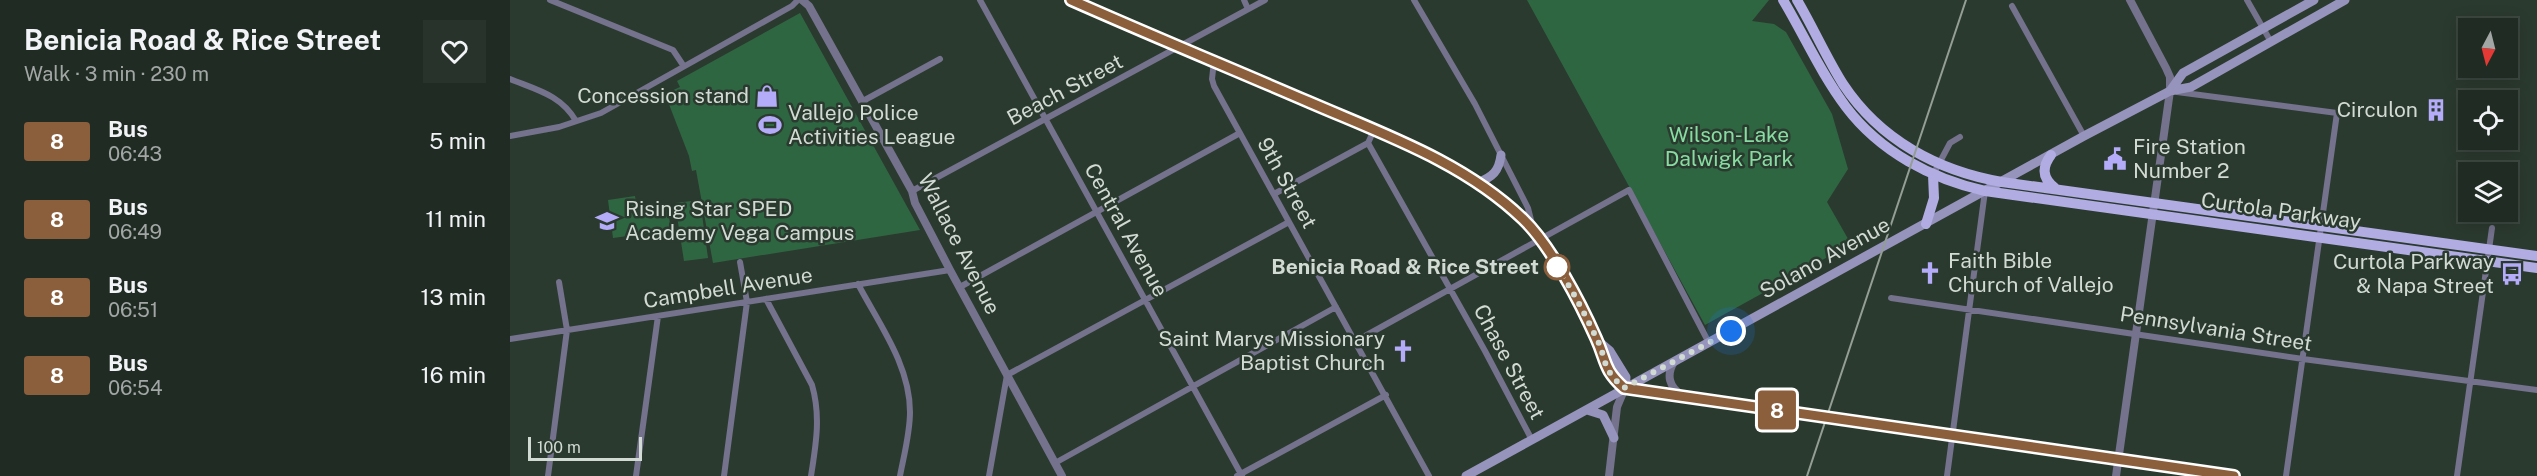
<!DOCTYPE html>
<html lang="en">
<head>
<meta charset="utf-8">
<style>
  body { margin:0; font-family:"Public Sans",sans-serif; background:#28342b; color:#f1f3f6; height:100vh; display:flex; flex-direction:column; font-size:22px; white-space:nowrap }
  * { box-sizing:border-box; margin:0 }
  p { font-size:20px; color:#a2a7a6 }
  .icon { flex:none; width:33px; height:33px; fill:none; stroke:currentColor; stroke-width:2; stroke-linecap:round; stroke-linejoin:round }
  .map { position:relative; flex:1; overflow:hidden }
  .drawer { display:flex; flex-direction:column; background:#202c23; width:510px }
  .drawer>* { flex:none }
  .badge { padding:0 12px; border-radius:4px; font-size:21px; line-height:39px }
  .needle { width:39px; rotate:187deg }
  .fabs { position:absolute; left:1948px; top:18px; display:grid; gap:12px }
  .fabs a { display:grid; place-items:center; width:60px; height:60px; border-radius:0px; background:#202c23; box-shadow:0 3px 15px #0003,0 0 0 2px #3d4841; font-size:30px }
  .scale { position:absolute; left:18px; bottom:15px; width:114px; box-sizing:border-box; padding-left:6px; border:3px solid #d1dad3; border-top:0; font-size:16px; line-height:21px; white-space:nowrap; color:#d1dad3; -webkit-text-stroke:4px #2b3a2f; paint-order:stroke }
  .you { position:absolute; width:30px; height:30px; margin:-15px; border:4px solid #fff; border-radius:50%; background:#1a73e8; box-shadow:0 0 0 9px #1a73e833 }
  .map>.badge { position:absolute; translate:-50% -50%; box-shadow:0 0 0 3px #fff }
  .round { display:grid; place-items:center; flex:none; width:63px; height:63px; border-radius:0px; background:#28342b }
  .overview { display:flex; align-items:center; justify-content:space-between; height:102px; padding:0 24px }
  h1 { font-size:28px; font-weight:700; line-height:45px }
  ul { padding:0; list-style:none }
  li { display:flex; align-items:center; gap:18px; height:78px; padding:0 24px }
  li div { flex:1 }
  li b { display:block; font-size:22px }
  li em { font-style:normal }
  li .badge { min-width:66px; font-weight:700; text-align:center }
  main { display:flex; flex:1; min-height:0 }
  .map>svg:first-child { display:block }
  .green { fill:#2f6642 }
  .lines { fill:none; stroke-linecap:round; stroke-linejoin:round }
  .minor { stroke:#74728c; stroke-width:6 }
  .tertiary { stroke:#74728c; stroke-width:8 }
  .secondary { stroke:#9693bc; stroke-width:9 }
  .primary { stroke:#b1ace2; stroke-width:10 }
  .rail { stroke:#939e95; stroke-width:2 }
  .line-casing { stroke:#fff; stroke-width:14 }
  .line { stroke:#8b5e3c; stroke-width:9 }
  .walk { stroke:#d1dad3; stroke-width:6; stroke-dasharray:0 10.8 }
  .stop-dot { fill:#fff; stroke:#8b5e3c; stroke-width:3 }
  .labels { text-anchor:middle; stroke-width:5; stroke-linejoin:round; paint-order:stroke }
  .street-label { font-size:21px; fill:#d1dad3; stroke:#2b3a2f }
  .poi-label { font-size:21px; fill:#d1dad3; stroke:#2b3a2f; text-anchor:end }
  .park-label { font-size:21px; fill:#87dda1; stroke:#2b3a2f }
  .stop-label { font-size:21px; font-weight:bold; fill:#d1dad3; stroke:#2b3a2f; text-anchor:end }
</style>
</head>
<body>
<main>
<section class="drawer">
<div class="overview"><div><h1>Benicia Road &amp; Rice Street</h1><p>Walk · 3 min · 230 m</p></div><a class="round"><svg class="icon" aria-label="heart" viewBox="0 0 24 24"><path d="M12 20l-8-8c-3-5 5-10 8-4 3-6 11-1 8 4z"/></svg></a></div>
<ul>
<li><span class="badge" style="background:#8b5e3c;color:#fff">8</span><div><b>Bus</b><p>06:43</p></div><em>5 min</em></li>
<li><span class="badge" style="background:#8b5e3c;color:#fff">8</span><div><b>Bus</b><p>06:49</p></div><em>11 min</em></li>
<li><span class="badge" style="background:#8b5e3c;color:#fff">8</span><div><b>Bus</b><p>06:51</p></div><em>13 min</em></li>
<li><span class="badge" style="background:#8b5e3c;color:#fff">8</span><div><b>Bus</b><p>06:54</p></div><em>16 min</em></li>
</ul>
</section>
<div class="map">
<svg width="2027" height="476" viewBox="0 0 2027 476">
  <rect width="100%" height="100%" fill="#2b3a2f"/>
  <path class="green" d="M1017,0h242l-17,21 22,3 12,8 46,82 16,55 -21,33 24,42 -146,81z
    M290,13l120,217 -207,33 -17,-93 -4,1 -3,-15 -24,-62 15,-7 -3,-6z
    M125,196l2,13 30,-5 4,26 -58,8 -5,-38z
    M190,200l8,58 -24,3 -9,-58z"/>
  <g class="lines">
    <path class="minor" d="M40,0l123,50 10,15
      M470,0l262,476
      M734,0l4,9
      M904,0l61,104 53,104 5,20
      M1737,0l24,42
      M1502,6l72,130
      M704,61l-2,18 2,7 215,390
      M0,79c27,11 51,16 66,42
      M1667,92l160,21 -51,363
      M353,101l77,-42
      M0,136l49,-9 42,-14 191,-107 6,-6
      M858,143l117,208 47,89
      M1423,175l17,-32 10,-6
      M402,191l353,-191
      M764,194l94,-51 6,-13
      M348,284c21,40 52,81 52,128 0,21 -6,43 -10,64
      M450,287l280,-154
      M1381,298l412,61 234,31
      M256,299l46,86c9,31 4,59 -1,91
      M0,339l440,-69
      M846,341l273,-151 80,153
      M545,463l281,-156
      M38,476l19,-146 -8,-48
      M126,476l22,-160
      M214,476l23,-174 -7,-40
      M479,476l18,-101 282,-153
      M727,476l149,-81
      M1437,476l38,-285
      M1947,476l35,-248"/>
    <path class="tertiary" d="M292,0l7,6 103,185 3,12 35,67 112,206
      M1164,362c-8,13 -5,25 8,33
      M1099,476l8,-69 8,-19 609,88
      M1606,476l54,-385v-14l-4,-9 -36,-68"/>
    <path class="secondary" d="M561,0l349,150 57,33 32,23 24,23 39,62 25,49 6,20 8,17 14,11
      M1660,91l13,-18 131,-73
      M967,183c16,-6 22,-12 24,-28
      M1087,340l13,11 16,26 -1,11
      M1077,410l16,5 11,23
      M956,476l618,-340 86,-45 21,-4 154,-87"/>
    <path class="primary" d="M1273,0c21,35 38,74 63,107 34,45 86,72 139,84l552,77
      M1287,0c16,27 29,57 46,84 37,56 95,87 159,98l535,74
      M1541,155c-9,12 -9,23 4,33
      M1416,224l8,-26 -1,-23"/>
    <path class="rail" d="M1297,476l159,-476"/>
  </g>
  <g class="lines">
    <g class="line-casing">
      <path id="line" d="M561,0c79,35 159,68 238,102 74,32 155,60 214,117 28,27 57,83 73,119 11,24 7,31 28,50l610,88"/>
    </g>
    <use href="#line" class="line"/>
    <path class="walk" d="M1047,267c15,22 27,46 39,70 12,24 4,30 28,51l107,-57"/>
  </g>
  <defs>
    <g id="shop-bare" transform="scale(1.8)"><path d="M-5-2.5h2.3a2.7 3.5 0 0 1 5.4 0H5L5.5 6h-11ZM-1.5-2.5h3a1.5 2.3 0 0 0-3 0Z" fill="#b4acf9" stroke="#2b3a2f" stroke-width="2.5" paint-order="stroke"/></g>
    <g id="building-bare" transform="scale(1.8)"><path d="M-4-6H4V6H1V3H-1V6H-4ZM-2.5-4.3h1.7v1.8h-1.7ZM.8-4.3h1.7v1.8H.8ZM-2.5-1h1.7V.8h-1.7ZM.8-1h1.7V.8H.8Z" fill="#b4acf9" stroke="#2b3a2f" stroke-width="2.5" paint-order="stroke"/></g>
    <g id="stadium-bare" transform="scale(1.8)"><path d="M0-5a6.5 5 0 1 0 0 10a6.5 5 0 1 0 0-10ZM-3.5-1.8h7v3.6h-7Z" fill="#b4acf9" stroke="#2b3a2f" stroke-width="2.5" paint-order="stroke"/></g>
    <g id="civic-bare" transform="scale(1.8)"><path d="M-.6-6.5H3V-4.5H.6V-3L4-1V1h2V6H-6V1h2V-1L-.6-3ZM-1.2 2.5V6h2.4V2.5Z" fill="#b4acf9" stroke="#2b3a2f" stroke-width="2.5" paint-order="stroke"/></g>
    <g id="school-bare" transform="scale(1.8)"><path d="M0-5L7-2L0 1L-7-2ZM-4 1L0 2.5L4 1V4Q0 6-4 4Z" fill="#b4acf9" stroke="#2b3a2f" stroke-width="2.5" paint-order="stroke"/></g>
    <g id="church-bare" transform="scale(1.8)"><path d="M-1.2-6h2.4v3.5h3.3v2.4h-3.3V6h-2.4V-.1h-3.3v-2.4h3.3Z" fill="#b4acf9" stroke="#2b3a2f" stroke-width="2.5" paint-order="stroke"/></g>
    <g id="bus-bare" transform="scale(1.8)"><path d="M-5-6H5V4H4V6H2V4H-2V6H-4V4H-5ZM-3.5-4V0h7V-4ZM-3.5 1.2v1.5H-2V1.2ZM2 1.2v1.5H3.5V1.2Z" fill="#b4acf9" stroke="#2b3a2f" stroke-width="2.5" paint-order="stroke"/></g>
  </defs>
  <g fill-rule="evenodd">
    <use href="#shop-bare" x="257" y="96"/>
    <use href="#building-bare" x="1926" y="110"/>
    <use href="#stadium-bare" x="260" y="125"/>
    <use href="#civic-bare" x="1605" y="159"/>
    <use href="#school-bare" x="97" y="221"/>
    <use href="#church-bare" x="1420" y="273"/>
    <use href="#bus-bare" x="2002" y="274"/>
    <use href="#church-bare" x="893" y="351"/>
  </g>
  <circle class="stop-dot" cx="1047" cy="267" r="12"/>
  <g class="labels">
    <g class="street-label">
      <text transform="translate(555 90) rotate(-28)" y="7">Beach Street</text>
      <text transform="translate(777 183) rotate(61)" y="7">9th Street</text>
      <text transform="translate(1771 211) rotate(8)" y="7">Curtola Parkway</text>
      <text transform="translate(616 230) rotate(61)" y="7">Central Avenue</text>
      <text transform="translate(449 244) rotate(63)" y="7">Wallace Avenue</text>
      <text transform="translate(1315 258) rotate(-29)" y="7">Solano Avenue</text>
      <text transform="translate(218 288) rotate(-9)" y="7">Campbell Avenue</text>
      <text transform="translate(1706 329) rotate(9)" y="7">Pennsylvania Street</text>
      <text transform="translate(999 362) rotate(62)" y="7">Chase Street</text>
    </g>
    <g class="poi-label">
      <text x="239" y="103">Concession stand</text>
      <text x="1908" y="117">Circulon</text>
      <text x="278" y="120" text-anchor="start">Vallejo Police<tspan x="278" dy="24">Activities League</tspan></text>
      <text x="1623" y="154" text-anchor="start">Fire Station<tspan x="1623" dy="24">Number 2</tspan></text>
      <text x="115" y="216" text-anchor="start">Rising Star SPED<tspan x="115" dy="24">Academy Vega Campus</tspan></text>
      <text x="1438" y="268" text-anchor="start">Faith Bible<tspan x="1438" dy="24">Church of Vallejo</tspan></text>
      <text x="1984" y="269">Curtola Parkway<tspan x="1984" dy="24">&amp; Napa Street</tspan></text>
      <text x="875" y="346">Saint Marys Missionary<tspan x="875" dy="24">Baptist Church</tspan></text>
    </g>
    <g class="park-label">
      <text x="1219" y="142">Wilson-Lake<tspan x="1219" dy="24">Dalwigk Park</tspan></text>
    </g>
    <g class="stop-label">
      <text x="1029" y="274">Benicia Road &amp; Rice Street</text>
    </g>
  </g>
</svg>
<div class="fabs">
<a><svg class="needle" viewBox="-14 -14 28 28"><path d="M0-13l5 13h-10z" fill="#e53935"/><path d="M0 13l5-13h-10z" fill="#a2a7a6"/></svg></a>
<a><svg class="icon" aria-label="locate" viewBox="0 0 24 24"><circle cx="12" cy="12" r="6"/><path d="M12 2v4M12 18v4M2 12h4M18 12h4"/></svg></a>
<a><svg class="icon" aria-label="layers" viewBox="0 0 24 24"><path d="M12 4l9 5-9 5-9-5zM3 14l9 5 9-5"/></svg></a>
</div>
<div class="scale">100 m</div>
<div class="you" style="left:1221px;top:331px"></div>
<b class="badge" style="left:1267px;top:410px;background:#8b5e3c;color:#fff">8</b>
</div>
</main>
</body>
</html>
